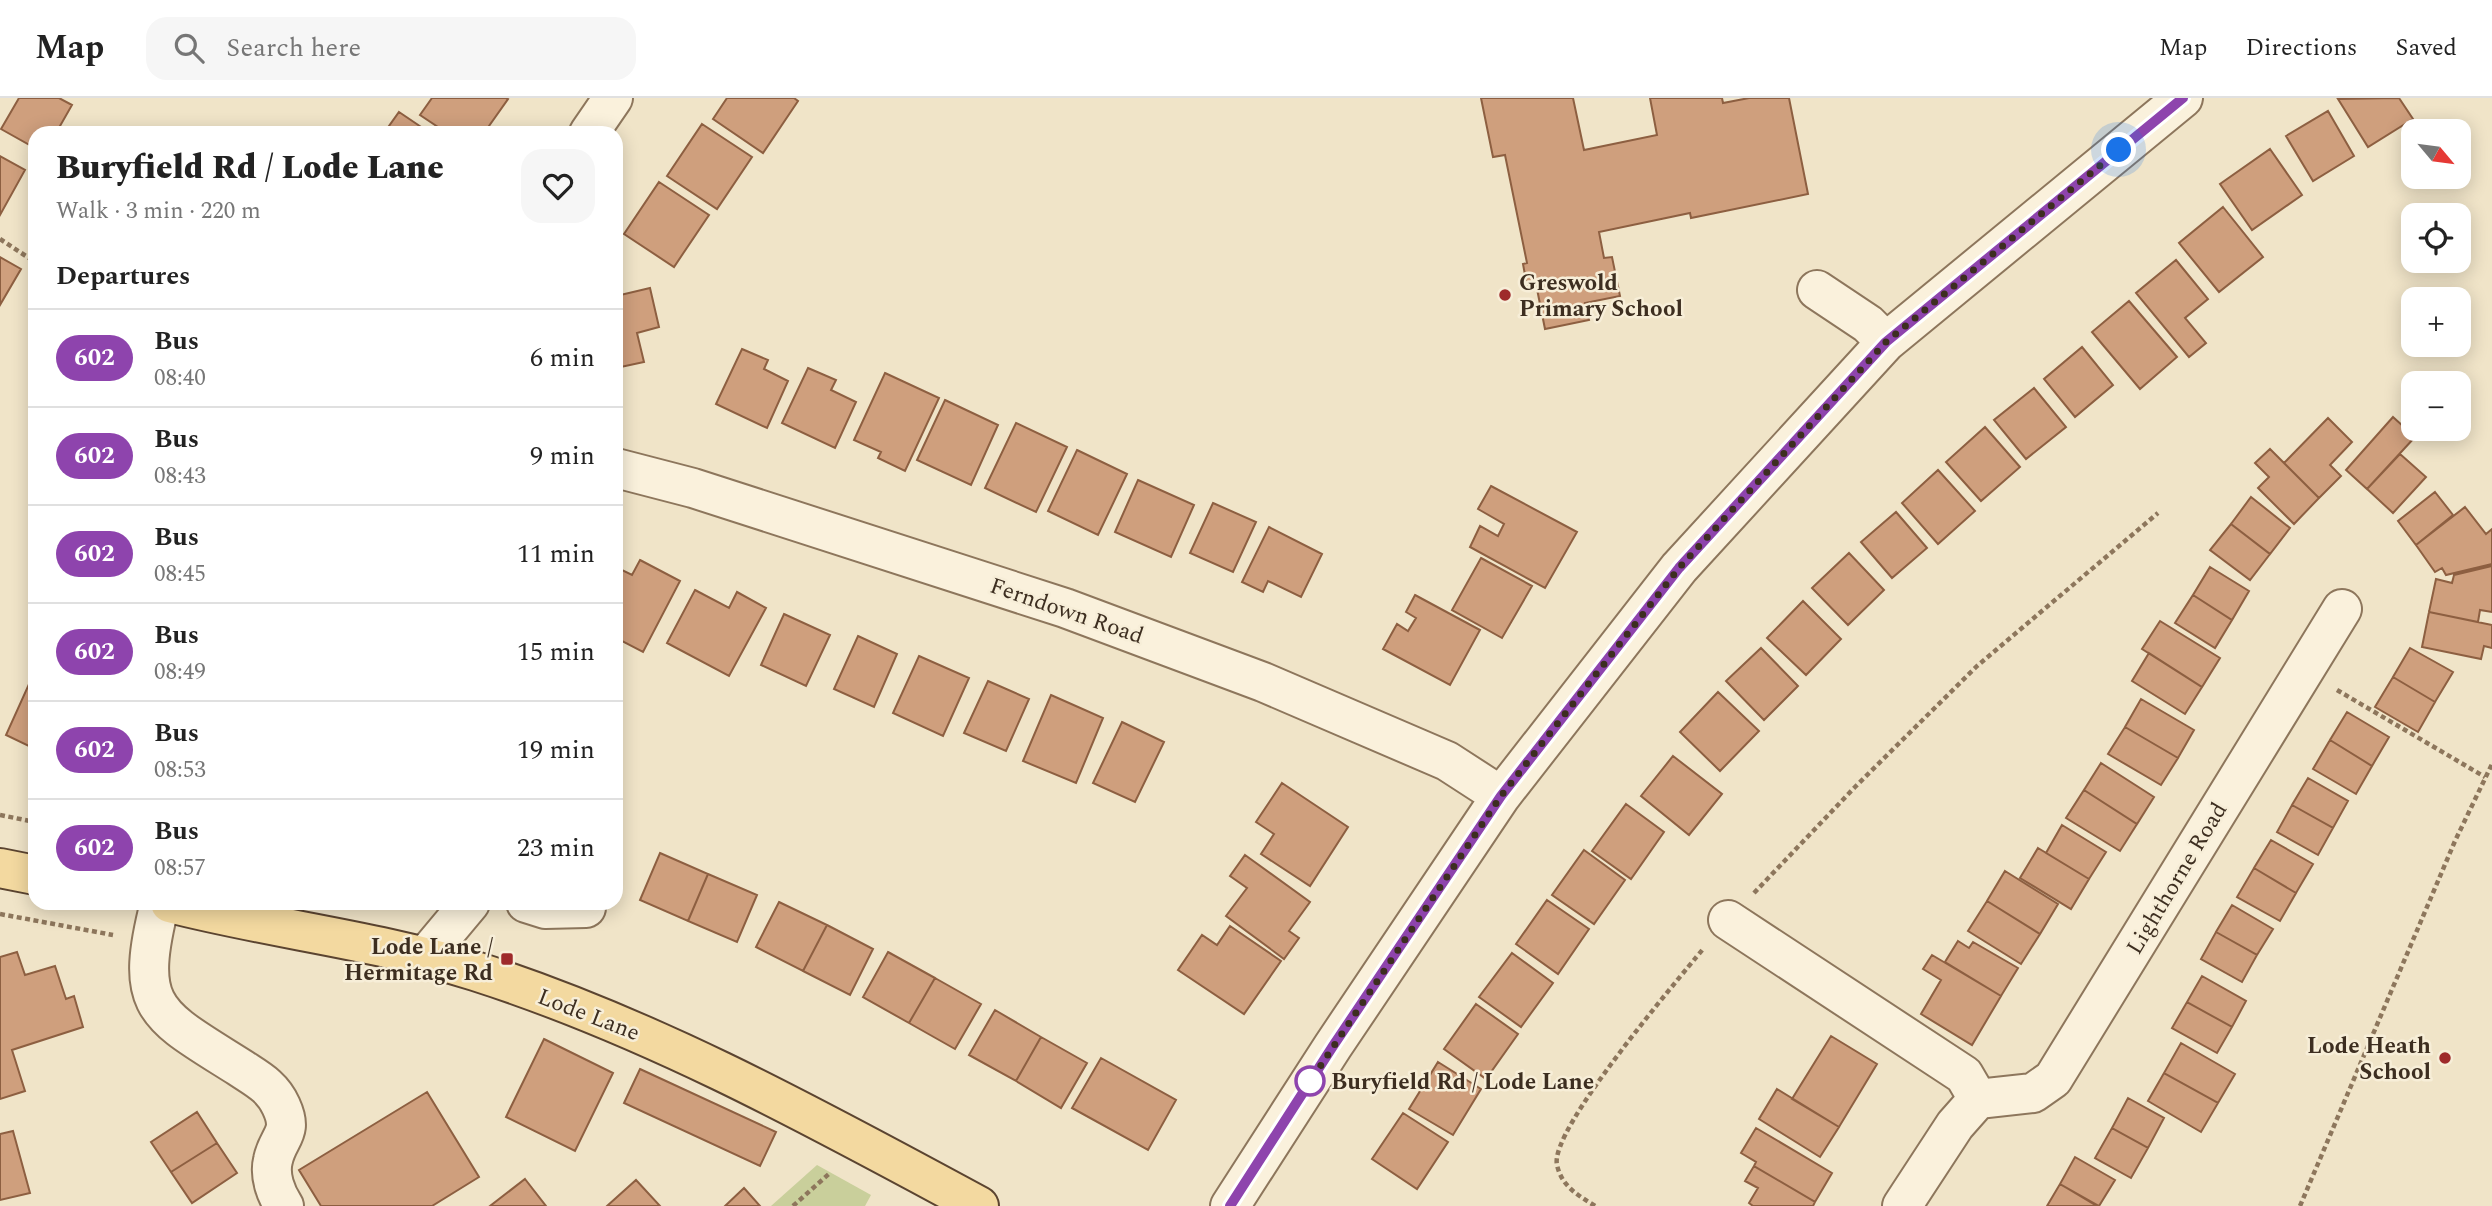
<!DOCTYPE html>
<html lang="en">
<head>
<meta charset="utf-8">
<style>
  body { margin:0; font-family:Spectral,serif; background:#f6f6f6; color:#222; height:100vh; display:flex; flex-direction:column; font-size:26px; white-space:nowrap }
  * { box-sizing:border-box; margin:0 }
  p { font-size:23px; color:#767676 }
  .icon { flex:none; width:38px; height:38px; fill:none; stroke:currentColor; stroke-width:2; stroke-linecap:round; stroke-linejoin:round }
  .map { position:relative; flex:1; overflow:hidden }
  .sheet { position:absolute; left:28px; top:28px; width:595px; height:784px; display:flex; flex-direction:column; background:#fff; border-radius:21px; box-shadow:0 4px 18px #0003 }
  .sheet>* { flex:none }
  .badge { padding:0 14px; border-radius:23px; font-size:24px; line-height:46px }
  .needle { width:46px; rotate:119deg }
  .tools { position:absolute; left:2401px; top:21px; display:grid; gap:14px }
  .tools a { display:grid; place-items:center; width:70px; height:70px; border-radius:14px; background:#fff; box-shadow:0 4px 18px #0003; font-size:35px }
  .you { position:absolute; width:35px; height:35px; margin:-18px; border:5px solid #fff; border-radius:50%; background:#1a73e8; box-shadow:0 0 0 10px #1a73e833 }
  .map>.badge { position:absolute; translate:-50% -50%; box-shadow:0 0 0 4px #fff }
  h2 { padding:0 28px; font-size:26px; line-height:63px }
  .round { display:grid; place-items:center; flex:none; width:74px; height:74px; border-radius:21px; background:#f6f6f6 }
  .head { display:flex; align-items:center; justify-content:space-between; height:119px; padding:0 28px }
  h1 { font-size:33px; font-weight:800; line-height:52px }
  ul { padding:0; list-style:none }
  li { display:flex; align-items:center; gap:21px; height:98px; padding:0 28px; border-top:2px solid #e0e0e0 }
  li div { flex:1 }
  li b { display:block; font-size:26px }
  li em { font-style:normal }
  li .badge { min-width:77px; font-weight:700; text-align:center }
  header { display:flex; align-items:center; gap:42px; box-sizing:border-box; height:98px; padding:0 35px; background:#fff; border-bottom:2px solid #e0e0e0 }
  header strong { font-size:33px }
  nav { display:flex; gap:38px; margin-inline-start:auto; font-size:24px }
  .search { width:490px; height:63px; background:#f6f6f6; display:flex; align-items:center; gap:18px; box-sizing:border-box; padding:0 24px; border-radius:21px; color:#767676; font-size:26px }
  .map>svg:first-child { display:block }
  .green { fill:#c9cf9b }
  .building { fill:#cf9f7d; stroke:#8d5f41; stroke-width:2 }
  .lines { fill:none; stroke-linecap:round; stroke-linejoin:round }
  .minor-casing { stroke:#8d765c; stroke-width:42 }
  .major-casing { stroke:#5b4430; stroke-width:42 }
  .path { stroke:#8d765c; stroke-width:4.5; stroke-dasharray:5 3.5; stroke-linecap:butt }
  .minor { stroke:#faf1dc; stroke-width:38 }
  .major { stroke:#f3d9a0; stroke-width:38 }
  .line-casing { stroke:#fff; stroke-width:16 }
  .line { stroke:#8e44ad; stroke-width:10 }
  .walk { stroke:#3d2e20; stroke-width:7; stroke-dasharray:0 12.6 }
  .poi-dot { fill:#9e2a2b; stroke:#f7eed8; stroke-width:2.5 }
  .stop-dot { fill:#fff; stroke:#8e44ad; stroke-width:3.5 }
  .labels { text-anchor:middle; stroke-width:5; stroke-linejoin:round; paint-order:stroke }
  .poi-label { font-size:23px; font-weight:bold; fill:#3d2e20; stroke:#f7eed8; text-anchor:end }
  .street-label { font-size:23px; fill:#3d2e20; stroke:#f7eed8 }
  .stop-label { font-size:23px; font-weight:bold; fill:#3d2e20; stroke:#f7eed8; text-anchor:start }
</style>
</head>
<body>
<header>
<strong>Map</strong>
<div class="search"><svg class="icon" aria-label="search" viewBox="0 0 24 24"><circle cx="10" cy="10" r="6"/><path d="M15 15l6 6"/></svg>Search here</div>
<nav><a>Map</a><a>Directions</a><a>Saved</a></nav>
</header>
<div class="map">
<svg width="2492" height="1108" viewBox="0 0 2492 1108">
  <rect width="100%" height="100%" fill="#f0e4c8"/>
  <path class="green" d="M817,1067l54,30 -6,11h-94z"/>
  <path class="building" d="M19,0h40l13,7 -16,28h-21v15l-34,-19z
    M432,0h74l2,1 -24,34h-37l-27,-18z
    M727,0h67l4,3 -35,52 -50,-34z
    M1481,0h92l11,52 73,-15 -7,-37h72l1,5 26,-5h40l19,96 -117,24 -1,-5 -91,19 5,26 8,-1 8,39 -35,7 4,17 -44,9 -9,-45 -9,2 -4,-22 4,-1 -22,-108 -12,2z
    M2399,0l14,21 -45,28 -30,-48z
    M2328,13l26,45 -41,25 -27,-45z
    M399,14l31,21h-46z
    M702,26l50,33 -35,52 -50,-33z
    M2270,51l32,46 -50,35 -32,-46z
    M0,58l25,14 -25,45z
    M659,84l50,33 -35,52 -50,-33z
    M2223,109l40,50 -44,35 -40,-49z
    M0,159l21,12 -21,36z
    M2176,162l32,39 -23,19 21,25 -17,14 -53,-64z
    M650,190l9,39 -22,6 7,29 -28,6v-72z
    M2129,203l48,56 -37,32 -48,-57z
    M2082,249l31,38 -38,32 -31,-38z
    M742,251l26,11 -4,9 24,12 -21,47 -51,-24z
    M808,270l28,12 -5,10 25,12 -21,46 -53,-25z
    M885,275l54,25 -34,73 -27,-13 3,-6 -27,-12z
    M2034,290l32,39 -40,32 -32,-39z
    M945,302l53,25 -27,60 -54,-25z
    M2393,319l22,20 -48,52 -21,-19z
    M2328,320l24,24 -22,23 11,11 -22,22 -35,-35z
    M1016,325l51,24 -31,65 -51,-24z
    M1985,329l35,40 -39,34 -35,-39z
    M2270,351l49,49 -25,26 -36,-36 11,-11 -14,-14z
    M1077,352l50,24 -29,61 -50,-24z
    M2400,356l26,23 -33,36 -26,-24z
    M1938,372l37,41 -37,33 -36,-41z
    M1138,382l56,25 -23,52 -56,-25z
    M1491,388l86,46 -32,56 -75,-41 10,-21 18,10 6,-12 -26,-15z
    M2435,394l18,23 -37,30 -18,-24z
    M2251,399l39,31 -20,26 -39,-30z
    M1213,405l43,19 -23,50 -43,-19z
    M2465,409l21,27 6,-5v35l-46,11 -4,-7 -7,4 -19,-27z
    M1896,414l31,36 -35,30 -31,-36z
    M2231,426l39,30 -20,26 -40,-30z
    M1269,429l53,27 -21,43 -33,-16 -5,11 -21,-10z
    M1849,455l35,37 -36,35 -36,-37z
    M1481,460l51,28 -30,52 -50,-28z
    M640,462l40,21 -37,71 -27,-14v-71l16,8z
    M2492,468v46l-12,-2 -2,12 -49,-10 7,-33 16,4 2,-8z
    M2210,469l39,24 -17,29 -39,-25z
    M695,492l34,18 8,-16 29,16 -37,68 -62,-33z
    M1415,497l65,35 -30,55 -67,-36 14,-25 11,7 8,-13 -10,-6z
    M2193,497l39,25 -17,28 -40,-25z
    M1803,503l38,38 -35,36 -39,-37z
    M2429,514l63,13v23l-8,-2 -3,13 -59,-12z
    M784,516l46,21 -24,51 -45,-21z
    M2160,523l60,37 -18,29 -60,-38z
    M858,538l39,18 -23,53 -40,-18z
    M1761,550l37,38 -34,34 -38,-39z
    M2410,550l43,24 -18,30 -42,-25z
    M2149,555l53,34 -17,27 -53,-33z
    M919,558l50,22 -26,58 -50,-23z
    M2393,579l42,25 -17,30 -43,-25z
    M988,583l41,18 -23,52 -42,-18z
    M29,586l6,3v62l-29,-14z
    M1718,594l41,39 -39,40 -40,-39z
    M1051,597l52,23 -27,65 -53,-22z
    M2141,601l53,31 -16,28 -53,-31z
    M2347,614l42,25 -17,29 -42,-26z
    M1122,624l42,20 -29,60 -42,-19z
    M2125,629l53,31 -17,27 -53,-31z
    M2330,642l42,26 -16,28 -43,-25z
    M1673,658l49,38 -33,41 -48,-39z
    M2101,665l53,34 -17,27 -53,-34z
    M2308,680l40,23 -15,27 -41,-23z
    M1282,685l66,44 -38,59 -49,-32 13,-20 -18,-12z
    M2084,692l53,34 -17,27 -54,-33z
    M1626,706l38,28 -33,47 -39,-28z
    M2292,707l41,23 -15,27 -41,-23z
    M2062,727l44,27 -17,27 -43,-26z
    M2271,742l42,24 -17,29 -42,-25z
    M2038,750l51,31 -18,30 -51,-31z
    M1584,752l41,30 -31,44 -42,-29z
    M660,755l48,21 -20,47 -48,-21z
    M1245,757l65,47 -21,29 10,7 -15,21 -58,-43 21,-28 -17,-12z
    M2254,770l42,25 -16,28 -43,-24z
    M2005,773l53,33 -18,30 -53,-33z
    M708,776l49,21 -20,47 -49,-21z
    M1547,802l42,29 -31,45 -42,-30z
    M1987,803l53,33 -19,30 -53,-33z
    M779,804l48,23 -24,46 -47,-24z
    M2232,807l41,24 -16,26 -41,-23z
    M827,827l46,24 -23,46 -47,-24z
    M1230,828l51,35 -37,53 -66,-44 24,-35 15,10z
    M2216,834l41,23 -15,27 -41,-23z
    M1958,843l11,7 4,-6 45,26 -17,28 -56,-34z
    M17,854l8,23 30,-9 11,33 8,-3 9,31 -71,23 13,41 -25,8v-142z
    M888,854l47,26 -26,45 -46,-26z
    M1512,855l41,30 -32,44 -42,-30z
    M1932,857l69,41 -29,49 -51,-31 20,-34 -18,-11z
    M2202,878l44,25 -14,26 -45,-25z
    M935,880l46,26 -26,45 -46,-26z
    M2187,904l45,25 -15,26 -45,-25z
    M1476,906l42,30 -32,45 -42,-30z
    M995,912l46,27 -25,44 -47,-26z
    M1831,938l46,28 -38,63 -47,-28z
    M1041,939l46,26 -26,45 -45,-27z
    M544,941l69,34 -38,78 -69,-34z
    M2181,945l54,31 -17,29 -54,-30z
    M1101,960l75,42 -28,50 -76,-42z
    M1438,964l43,27 -28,46 -44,-26z
    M640,971l136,63 -16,34 -136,-63z
    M2164,975l54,30 -17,29 -53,-31z
    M1777,991l62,38 -19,30 -61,-38z
    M427,994l52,85 -47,29h-111l-22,-36z
    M2128,1000l36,20 -16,30 -36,-20z
    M197,1014l20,31 -46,29 -20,-30z
    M1403,1015l45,29 -31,47 -45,-30z
    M1756,1030l76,45 -17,29 -61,-36 2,-4 -15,-9z
    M2112,1030l36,20 -17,30 -36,-20z
    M13,1033l17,62 -30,7v-66z
    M217,1045l20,30 -45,30 -21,-31z
    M2075,1059l40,23 -16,26 -39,-22z
    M1754,1068l61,36 -2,4h-60l-4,-3 9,-15 -13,-7z
    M525,1081l21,27h-56z
    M636,1082l24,26h-53z
    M2060,1086l37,22h-50z
    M744,1090l16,18h-35z"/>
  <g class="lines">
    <g class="minor-casing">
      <path id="minor" d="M589,35l24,-35
        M1817,192l51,34 18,18
        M616,370l77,20 372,120 198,74 184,79 54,35
        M160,805c-27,106 -5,111 79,164 18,12 33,19 42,39 13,28 -3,30 -8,54 -4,16 3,34 11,46
        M526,805l19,6 41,-1
        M1728,822l236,155 14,24
        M424,860l46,-55
        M1230,1108l103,-160 168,-250 178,-228 207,-226 297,-244
        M1902,1108l53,-81 23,-26 55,-6 20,-14 289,-470"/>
    </g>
    <g class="major-casing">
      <path id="major" d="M0,770l35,7
        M170,805c101,26 206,37 305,68 178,57 341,147 504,235"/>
    </g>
    <path class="path" d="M0,141l35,23
      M2337,592l148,87
      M0,717l35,7
      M1754,795l101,-106 122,-121 181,-153
      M0,816l113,21
      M793,1108l38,-34
      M1595,1108c-17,-11 -33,-19 -38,-41 -8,-35 120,-184 146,-216
      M2300,1108l155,-365 37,-77"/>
    <use href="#minor" class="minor"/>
    <use href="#major" class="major"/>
  </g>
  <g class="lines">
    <g class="line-casing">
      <path id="line" d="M1230,1108l103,-160 168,-250 178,-228 207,-226 297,-244"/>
    </g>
    <use href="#line" class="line"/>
    <path class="walk" d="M1310,983l-5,8 196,-293 178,-228 207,-226 233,-192"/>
  </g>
  <g class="poi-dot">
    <circle cx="1505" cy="197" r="7"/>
    <rect x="500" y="854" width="14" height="14" rx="3.5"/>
    <circle cx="2445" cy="960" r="7"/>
  </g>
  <circle class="stop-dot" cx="1310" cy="983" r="14"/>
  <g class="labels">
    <g class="poi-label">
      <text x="1519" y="192" text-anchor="start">Greswold<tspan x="1519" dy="26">Primary School</tspan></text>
      <text x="493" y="856">Lode Lane /<tspan x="493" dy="26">Hermitage Rd</tspan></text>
      <text x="2431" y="955">Lode Heath<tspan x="2431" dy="26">School</tspan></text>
    </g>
    <g class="street-label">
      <text transform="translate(1067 512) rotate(19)" y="8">Ferndown Road</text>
      <text transform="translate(2176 780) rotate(-59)" y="8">Lighthorne Road</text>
      <text transform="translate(589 916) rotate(21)" y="8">Lode Lane</text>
    </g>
    <g class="stop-label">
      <text x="1331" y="991">Buryfield Rd / Lode Lane</text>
    </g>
  </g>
</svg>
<div class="tools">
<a><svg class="needle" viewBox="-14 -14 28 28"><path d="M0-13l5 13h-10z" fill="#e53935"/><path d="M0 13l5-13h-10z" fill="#767676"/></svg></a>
<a><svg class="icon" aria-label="locate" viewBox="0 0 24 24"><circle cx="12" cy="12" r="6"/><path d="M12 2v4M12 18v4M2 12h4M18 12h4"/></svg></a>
<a>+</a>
<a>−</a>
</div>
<div class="you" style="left:2119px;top:52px"></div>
<section class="sheet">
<div class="head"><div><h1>Buryfield Rd / Lode Lane</h1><p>Walk · 3 min · 220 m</p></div><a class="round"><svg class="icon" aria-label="heart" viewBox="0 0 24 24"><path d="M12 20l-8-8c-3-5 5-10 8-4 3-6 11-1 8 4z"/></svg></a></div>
<h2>Departures</h2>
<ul>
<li><span class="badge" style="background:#8e44ad;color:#fff">602</span><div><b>Bus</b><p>08:40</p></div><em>6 min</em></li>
<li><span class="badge" style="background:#8e44ad;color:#fff">602</span><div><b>Bus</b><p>08:43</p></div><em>9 min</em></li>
<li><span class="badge" style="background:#8e44ad;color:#fff">602</span><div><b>Bus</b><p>08:45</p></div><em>11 min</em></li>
<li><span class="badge" style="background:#8e44ad;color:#fff">602</span><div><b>Bus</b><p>08:49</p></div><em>15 min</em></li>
<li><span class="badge" style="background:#8e44ad;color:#fff">602</span><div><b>Bus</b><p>08:53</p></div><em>19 min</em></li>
<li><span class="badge" style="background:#8e44ad;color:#fff">602</span><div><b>Bus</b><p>08:57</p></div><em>23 min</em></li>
</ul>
</section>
</div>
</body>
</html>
